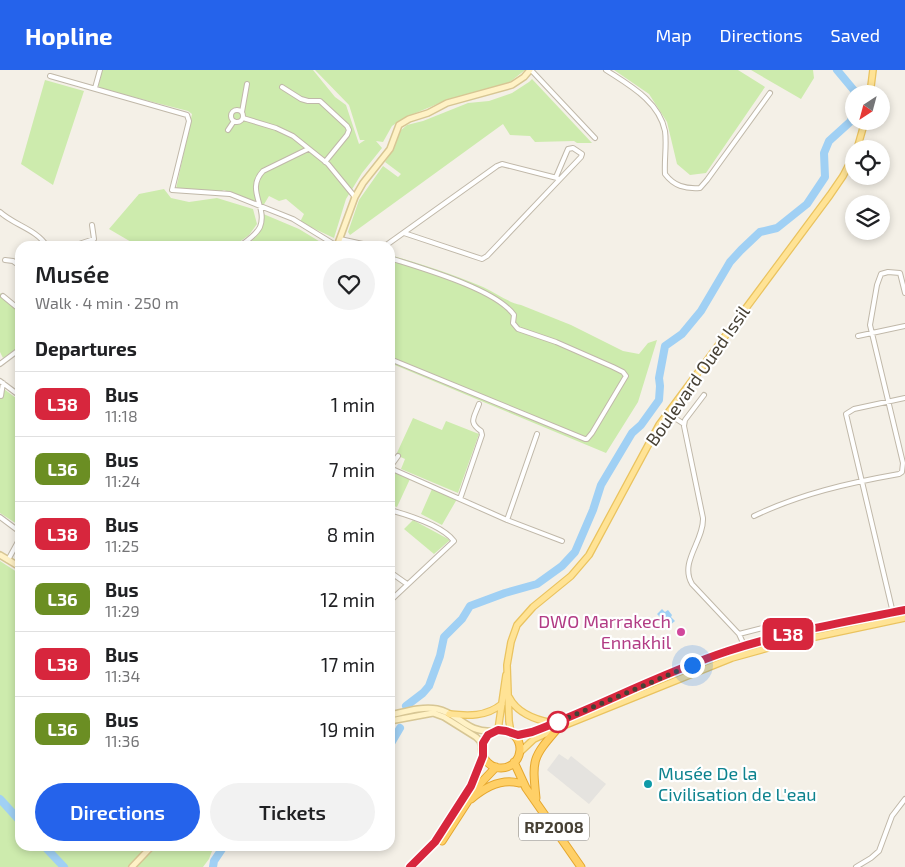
<!DOCTYPE html>
<html lang="en">
<head>
<meta charset="utf-8">
<style>
  body { margin:0; font-family:"Exo 2",sans-serif; background:#f2f2f2; color:#202124; height:100vh; display:flex; flex-direction:column; font-size:19px; white-space:nowrap }
  * { box-sizing:border-box; margin:0 }
  p { font-size:16px; color:#757577 }
  .icon { flex:none; width:28px; height:28px; fill:none; stroke:currentColor; stroke-width:2; stroke-linecap:round; stroke-linejoin:round }
  .map { position:relative; flex:1; overflow:hidden }
  .side { position:absolute; left:15px; top:171px; width:380px; height:610px; display:flex; flex-direction:column; background:#fff; border-radius:15px; box-shadow:0 2px 8px #0003 }
  .side>* { flex:none }
  .badge { padding:0 10px; border-radius:8px; font-size:18px; line-height:32px }
  .needle { width:32px; rotate:216deg }
  .controls { position:absolute; left:845px; top:15px; display:grid; gap:10px }
  .controls a { display:grid; place-items:center; width:45px; height:45px; border-radius:50%; background:#fff; box-shadow:0 2px 8px #0003; font-size:25px }
  .you { position:absolute; width:25px; height:25px; margin:-12px; border:4px solid #fff; border-radius:50%; background:#1a73e8; box-shadow:0 0 0 8px #1a73e833 }
  .map>.badge { position:absolute; translate:-50% -50%; box-shadow:0 0 0 2px #fff }
  h2 { padding:0 20px; font-size:19px; line-height:45px }
  .round { display:grid; place-items:center; flex:none; width:52px; height:52px; border-radius:26px; background:#f2f2f2 }
  .headline { display:flex; align-items:center; justify-content:space-between; height:85px; padding:0 20px }
  h1 { font-size:24px; font-weight:600; line-height:38px }
  .cta { display:flex; gap:10px; margin-top:auto; padding:10px 20px }
  .cta a { flex:1; height:58px; border-radius:30px; background:#2563eb; color:#fff; font-size:20px; font-weight:600; line-height:58px; text-align:center }
  .cta a+a { background:#f2f2f2; color:#202124 }
  ul { padding:0; list-style:none }
  li { display:flex; align-items:center; gap:15px; height:65px; padding:0 20px; border-top:1px solid #e0e0e0 }
  li div { flex:1 }
  li b { display:block; font-size:19px }
  li em { font-style:normal }
  li .badge { min-width:55px; font-weight:700; text-align:center }
  header { display:flex; align-items:center; gap:30px; box-sizing:border-box; height:70px; padding:0 25px; background:#2563eb; color:#fff }
  header strong { font-size:24px }
  nav { display:flex; gap:28px; margin-inline-start:auto; font-size:18px }
  .map>svg:first-child { display:block }
  .green { fill:#cdebad }
  .parking { fill:#e5e3df }
  .water { fill:#a0d0f4 }
  .lines { fill:none; stroke-linecap:round; stroke-linejoin:round }
  .river { stroke:#a0d0f4; stroke-width:8 }
  .street-casing { stroke:#c0b8a9; stroke-width:6 }
  .secondary-casing { stroke:#d7c694; stroke-width:8 }
  .primary-casing { stroke:#eac35f; stroke-width:8 }
  .highway-casing { stroke:#e5a72f; stroke-width:9 }
  .street { stroke:#fff; stroke-width:4 }
  .secondary { stroke:#fff2c6; stroke-width:5 }
  .primary { stroke:#ffe395; stroke-width:5.5 }
  .highway { stroke:#ffd067; stroke-width:7 }
  .line-casing { stroke:#fff; stroke-width:11 }
  .line { stroke:#d7263d; stroke-width:8 }
  .walk { stroke:#474135; stroke-width:5; stroke-dasharray:0 9 }
  .hotel-dot { fill:#d1479c; stroke:#fff; stroke-width:2 }
  .stop-dot { fill:#fff; stroke:#d7263d; stroke-width:2.5 }
  .culture-dot { fill:#0f9aa8; stroke:#fff; stroke-width:2 }
  .labels { text-anchor:middle; stroke-width:4.5; stroke-linejoin:round; paint-order:stroke }
  .shield { fill:#fff; stroke:#7e7a72; stroke-width:1 }
  .shield-label { font-size:16px; font-weight:bold; fill:#474135 }
  .street-label { font-size:18px; fill:#474135; stroke:#fff }
  .hotel-label { font-size:18px; fill:#b23c85; stroke:#fff; text-anchor:end }
  .culture-label { font-size:18px; fill:#0d838f; stroke:#fff; text-anchor:start }
</style>
</head>
<body>
<header>
<strong>Hopline</strong>
<nav><a>Map</a><a>Directions</a><a>Saved</a></nav>
</header>
<div class="map">
<svg width="905" height="797" viewBox="0 0 905 797">
  <rect width="100%" height="100%" fill="#f4f0e7"/>
  <path class="green" d="M102,0h211l22,27 11,8 13,39 6,-4h-5l-11,-35 -34,-35h210l-20,16 -56,13 -45,19 -12,8 -9,16 -7,-1 6,7 -20,25 -16,26 -12,39 -34,-16 4,-8 -18,-15 -7,2 -10,-5 -6,10 -39,-16 -7,3 -41,-4 16,-75 -4,-3 -90,-23z
    M614,0h124l27,17 -59,86 -16,2 -13,-11 -10,-42 -18,-28z
    M751,0h62l1,8 -13,21z
    M532,9l60,64h-15l-3,-2 -39,1 -5,-6 -20,-1 -7,-11 -153,111 -2,-3 11,-32 24,-34 15,11 3,-3 -16,-12 10,-16 4,-14 8,-7 16,-4 45,-18 21,-2 23,-8 17,-11z
    M45,10l39,11 -31,94 -32,-21z
    M164,119l7,9 18,4 28,-4 36,11 4,15 -8,11 -15,11h-96l-29,-17 30,-35z
    M261,143l38,16 28,17h-82c13,-9 20,-17 16,-33z
    M390,185c32,9 62,19 93,32 13,6 24,15 38,18l50,20 52,26 16,3 9,-11 9,-3 -19,62 -32,51 -216,-90z
    M0,223l3,3 -1,1 18,15v35l-17,11 -3,-6z
    M0,316l20,15v125l-20,-13z
    M413,348l29,12 4,-9 33,13 -21,59 -57,-24 4,-10 -9,-4z
    M390,400l20,9 -13,28 -7,-2z
    M432,419l25,10 -15,26 -21,-11z
    M413,450l37,20 -16,14 -30,-25z
    M0,491l20,13v272h194l-5,13 -6,8h-203z"/>
  <path class="parking" d="M559,684l9,6 3,-4 35,28 -17,20 -42,-34z"/>
  <path class="water" d="M662,539l3,3 3,-2 4,5 -1,2 4,4 -6,5 -3,-2 -2,1 -6,-6 2,-2 -3,-3z"/>
  <g class="lines">
    <path class="river" d="M837,0l20,24
      M406,636l17,-13 6,-7 11,-30 4,-19 18,-18 8,-13 35,-13 32,-9 25,-18 13,-14 18,-42 8,-25 31,-52 9,-8 18,-25 1,-14 -1,-8 6,-32 17,-12 19,-23 29,-49 11,-12 19,-18 17,-4 30,-24 18,-27 -1,-24 5,-12 21,-19 4,-7
      M390,675l10,-17
      M0,729l20,22
      M44,776l20,21
      M213,797l1,-6 10,-15"/>
    <g class="street-casing">
      <path id="street" d="M531,0l64,68
        M606,0c23,15 53,31 59,61 2,14 -1,29 0,43 9,12 20,15 35,14l7,-8 63,-87
        M50,6l137,39 2,6 -17,69 58,4 63,25 44,27
        M282,17l19,12 7,2h12l27,25 2,4 -2,5 -22,27
        M95,18l5,-18
        M231 46a6 6 0 1 1 12 0a6 6 0 1 1-12 0Z
        M242,42l5,-28
        M243,48l33,10 17,8 35,28 27,33
        M228,60l6,-9
        M0,142c14,13 36,17 47,34
        M404,163l78,26 5,-3 94,-99 1,-3 -9,-6 -5,1 -12,28
        M340,169l32,7
        M73,176l21,-7 -2,-14
        M240,176c7,-5 16,-11 20,-19 8,-20 -15,-37 3,-56l45,-22
        M385,176l112,-80 5,-2 55,14
        M390,188c31,10 106,31 124,57l-1,8 5,6 38,13 57,25 10,5 3,4 -34,57 -5,6h-2l-195,-80
        M5,190l8,1 7,5
        M3,226l17,14
        M858,266l47,-10
        M0,294l20,-15
        M0,311l20,15
        M704,325l-19,25 -1,6 19,92c1,23 -24,44 -11,66l47,50 5,11
        M1,326l2,-13
        M667,343l17,11
        M390,393h3l5,-7
        M390,398l117,52 55,21
        M460,429l22,-64 -1,-4c-13,-9 -7,-13 -2,-27
        M390,440c18,5 53,16 64,31l-64,60
        M754,446c46,-22 94,-33 145,-42l3,-2 1,-9 -33,-138 7,-40 4,-11 7,-2 12,1 5,20
        M0,447l20,15
        M507,450l30,-86
        M8,490l12,-22
        M390,502l17,12
        M893,543l-47,-199 8,-5 51,-11
        M739,564l39,-10 7,2 8,7
        M856,797l15,-9 8,-7 13,-35 13,-17"/>
    </g>
    <g class="secondary-casing">
      <path id="secondary" d="M337,176l18,-49 8,-14 27,-34 9,-24 10,-6 19,-6 19,-10 65,-18 12,-8 6,-7
        M0,485l20,12
        M390,645c14,-3 32,-9 47,-6 24,5 28,24 57,22
        M390,651l43,-8 11,4 32,20 4,4 2,6
        M132,797l20,-21"/>
    </g>
    <g class="primary-casing">
      <path id="primary" d="M870,24l3,-24
        M857,79l8,-28
        M509,627c8,16 27,23 44,26
        M449,644c19,2 37,3 53,-10
        M498,660l8,-55
        M511,663l-2,-12 -2,-56 4,-23 6,-17 16,-18 38,-31 18,-21 70,-130 171,-230 13,-19 11,-21
        M513,665c19,3 92,-33 113,-42 38,-17 76,-35 116,-47 53,-16 109,-25 163,-36
        M519,683l15,-14 24,-11 174,-70 50,-14 123,-26"/>
    </g>
    <g class="highway-casing">
      <path id="highway" d="M482 679a19 19 0 1 1 38 0a19 19 0 1 1-38 0Z
        M514,692l12,26 55,79
        M536,728c-4,-39 -4,-40 22,-70
        M471,729c14,-12 30,-21 48,-16
        M442,771l35,-54 19,-20
        M410,797c33,-28 59,-71 73,-111"/>
    </g>
    <use href="#street" class="street"/>
    <use href="#secondary" class="secondary"/>
    <use href="#primary" class="primary"/>
    <use href="#highway" class="highway"/>
  </g>
  <g class="lines">
    <g class="line-casing">
      <path id="line" d="M410,797l25,-25 36,-56 12,-30v-13l5,-8 10,-5 8,1 12,4 14,-3c66,-25 129,-59 196,-81 57,-19 118,-29 177,-41"/>
    </g>
    <use href="#line" class="line"/>
    <path class="walk" d="M558,652l-3,1 137,-58"/>
  </g>
  <circle class="hotel-dot" cx="681" cy="562" r="5"/>
  <circle class="stop-dot" cx="558" cy="652" r="10"/>
  <circle class="culture-dot" cx="648" cy="714" r="5"/>
  <g class="labels">
    <rect class="shield" x="519" y="743.5" width="70" height="27" rx="4"/>
    <g class="shield-label">
      <text x="554" y="763">RP2008</text>
    </g>
    <g class="street-label">
      <text transform="translate(698 306) rotate(-55)" y="6">Boulevard Oued Issil</text>
    </g>
    <g class="hotel-label">
      <text x="671" y="558">DWO Marrakech<tspan x="671" dy="21">Ennakhil</tspan></text>
    </g>
    <g class="culture-label">
      <text x="658" y="710">Musée De la<tspan x="658" dy="21">Civilisation de L'eau</tspan></text>
    </g>
  </g>
</svg>
<div class="controls">
<a><svg class="needle" viewBox="-14 -14 28 28"><path d="M0-13l5 13h-10z" fill="#e53935"/><path d="M0 13l5-13h-10z" fill="#757577"/></svg></a>
<a><svg class="icon" aria-label="locate" viewBox="0 0 24 24"><circle cx="12" cy="12" r="6"/><path d="M12 2v4M12 18v4M2 12h4M18 12h4"/></svg></a>
<a><svg class="icon" aria-label="layers" viewBox="0 0 24 24"><path d="M12 4l9 5-9 5-9-5zM3 14l9 5 9-5"/></svg></a>
</div>
<div class="you" style="left:692px;top:595px"></div>
<b class="badge" style="left:788px;top:564px;background:#d7263d;color:#fff">L38</b>
<section class="side">
<div class="headline"><div><h1>Musée</h1><p>Walk · 4 min · 250 m</p></div><a class="round"><svg class="icon" aria-label="heart" viewBox="0 0 24 24"><path d="M12 20l-8-8c-3-5 5-10 8-4 3-6 11-1 8 4z"/></svg></a></div>
<h2>Departures</h2>
<ul>
<li><span class="badge" style="background:#d7263d;color:#fff">L38</span><div><b>Bus</b><p>11:18</p></div><em>1 min</em></li>
<li><span class="badge" style="background:#6b8e23;color:#fff">L36</span><div><b>Bus</b><p>11:24</p></div><em>7 min</em></li>
<li><span class="badge" style="background:#d7263d;color:#fff">L38</span><div><b>Bus</b><p>11:25</p></div><em>8 min</em></li>
<li><span class="badge" style="background:#6b8e23;color:#fff">L36</span><div><b>Bus</b><p>11:29</p></div><em>12 min</em></li>
<li><span class="badge" style="background:#d7263d;color:#fff">L38</span><div><b>Bus</b><p>11:34</p></div><em>17 min</em></li>
<li><span class="badge" style="background:#6b8e23;color:#fff">L36</span><div><b>Bus</b><p>11:36</p></div><em>19 min</em></li>
</ul>
<div class="cta"><a>Directions</a><a>Tickets</a></div>
</section>
</div>
</body>
</html>
